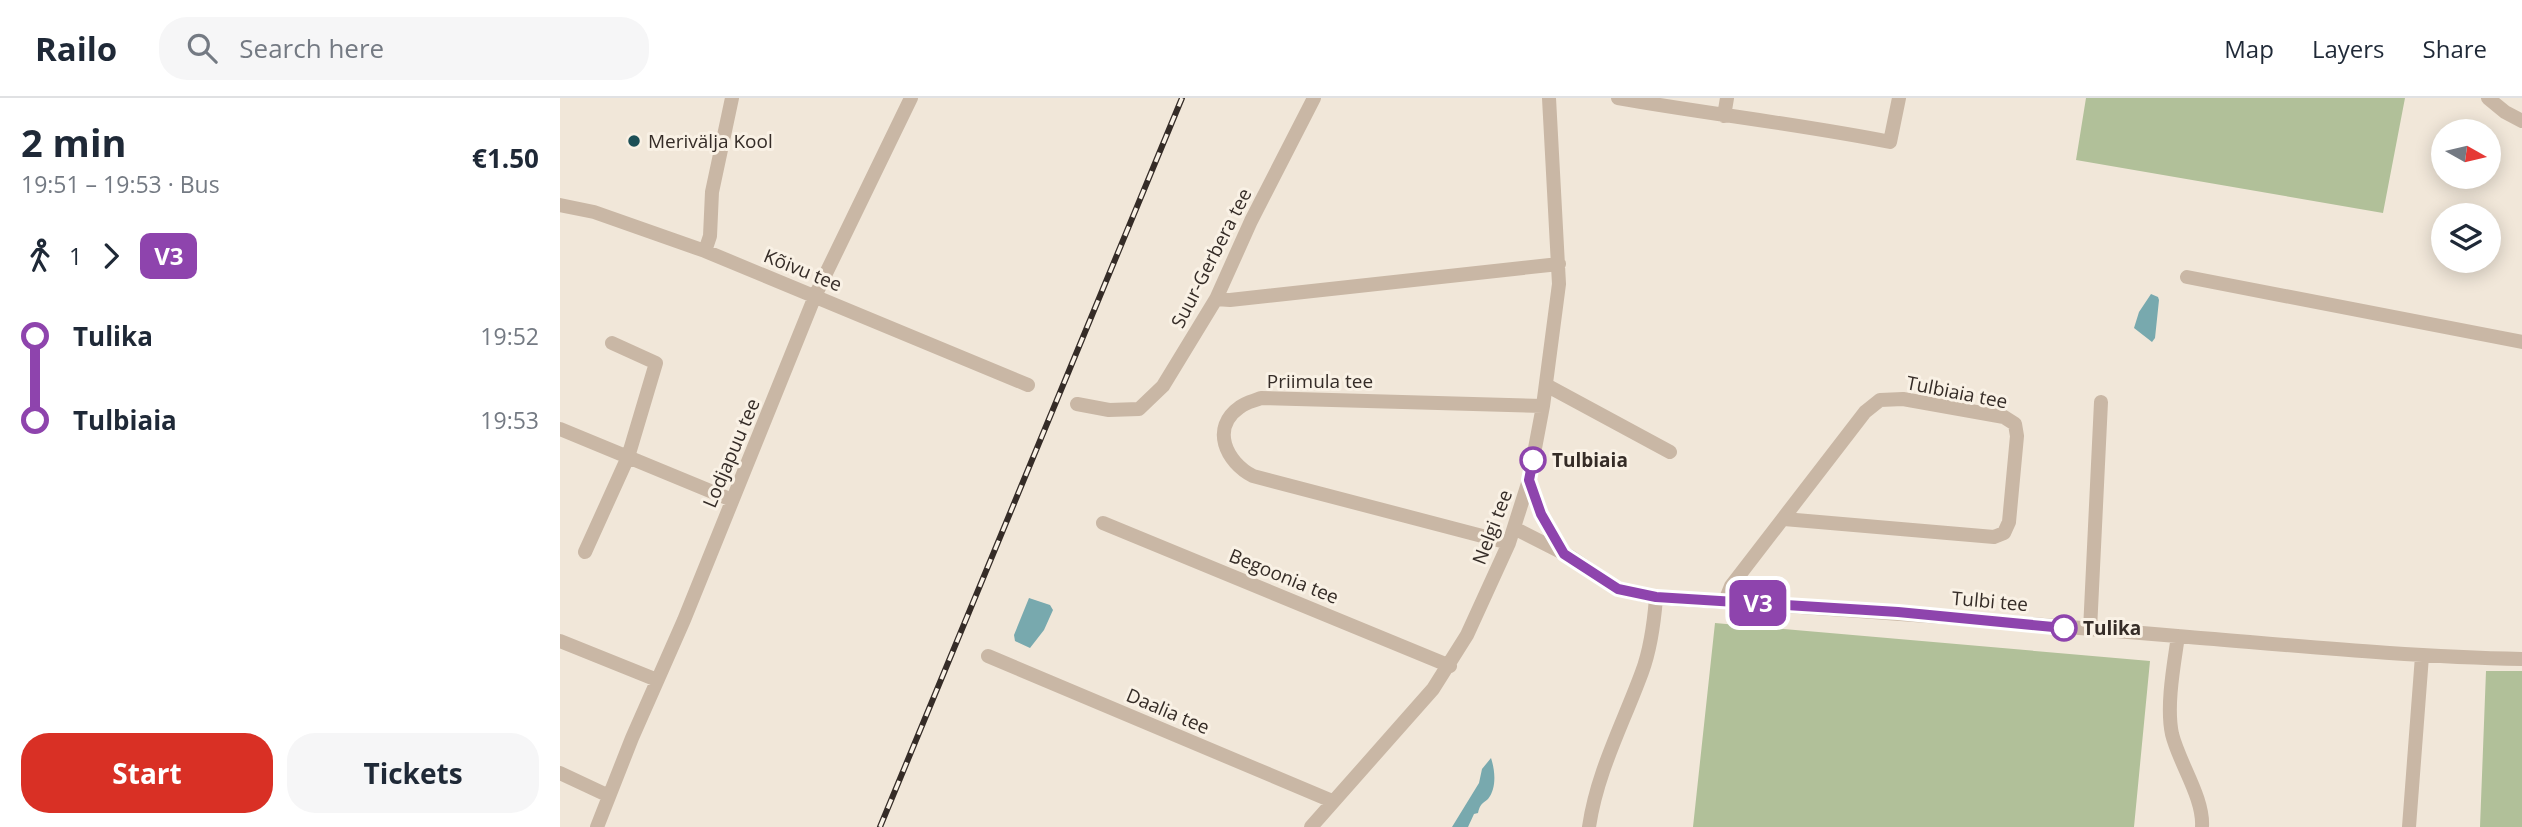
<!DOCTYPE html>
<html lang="en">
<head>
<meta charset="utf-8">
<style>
  body { margin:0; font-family:"Open Sans",sans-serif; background:#f6f6f7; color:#1f2937; height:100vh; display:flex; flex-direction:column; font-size:26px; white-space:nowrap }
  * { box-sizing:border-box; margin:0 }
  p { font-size:23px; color:#747a83 }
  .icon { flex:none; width:38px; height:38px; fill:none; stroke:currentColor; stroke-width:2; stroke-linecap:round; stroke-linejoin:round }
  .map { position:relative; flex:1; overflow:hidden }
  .panel { display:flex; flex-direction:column; background:#fff; width:560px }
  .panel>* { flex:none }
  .badge { padding:0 14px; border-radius:10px; font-size:24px; line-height:46px }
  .needle { width:46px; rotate:98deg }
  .tools { position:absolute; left:1871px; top:21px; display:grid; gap:14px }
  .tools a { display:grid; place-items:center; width:70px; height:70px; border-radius:50%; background:#fff; box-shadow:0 4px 18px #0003; font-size:35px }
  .map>.badge { position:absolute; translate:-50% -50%; box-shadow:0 0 0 4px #fff }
  .legs { display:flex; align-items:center; gap:10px; height:77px; padding:0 21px; font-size:23px }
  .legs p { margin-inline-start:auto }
  .summary { display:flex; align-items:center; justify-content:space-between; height:119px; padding:0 21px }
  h1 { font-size:38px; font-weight:700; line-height:52px }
  .primary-button { display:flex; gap:14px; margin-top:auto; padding:14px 21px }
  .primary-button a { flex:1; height:80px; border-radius:28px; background:#d93025; color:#fff; font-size:28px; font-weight:700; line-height:80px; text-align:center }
  .primary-button a+a { background:#f6f6f7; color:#1f2937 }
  ul { padding:0 21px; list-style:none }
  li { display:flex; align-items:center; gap:24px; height:84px; font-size:26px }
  li i { display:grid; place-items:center; width:10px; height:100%; margin:0 9px; background:currentColor }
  li i::after { content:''; width:18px; height:18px; margin:-9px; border:5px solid; border-radius:50%; background:#fff }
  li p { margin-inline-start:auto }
  li:first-child i { background:linear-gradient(#0000 50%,currentColor 0) }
  li:last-child i { background:linear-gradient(currentColor 50%,#0000 0) }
  header { display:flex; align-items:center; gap:42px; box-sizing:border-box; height:98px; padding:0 35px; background:#fff; border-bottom:2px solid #e0e1e3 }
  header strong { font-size:33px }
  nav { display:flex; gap:38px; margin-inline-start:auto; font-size:24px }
  .search { width:490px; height:63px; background:#f6f6f7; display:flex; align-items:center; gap:18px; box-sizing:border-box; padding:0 24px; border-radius:28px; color:#747a83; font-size:26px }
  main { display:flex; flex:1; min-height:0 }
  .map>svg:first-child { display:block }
  .green { fill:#b1c099 }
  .water { fill:#78a9ae }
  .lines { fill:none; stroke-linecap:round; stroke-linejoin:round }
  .minor { stroke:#c9b7a5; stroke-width:14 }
  .rail-casing { stroke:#352c27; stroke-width:6 }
  .rail { stroke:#f9f1e5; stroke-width:3.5; stroke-dasharray:10; stroke-linecap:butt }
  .line-1-casing { stroke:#fff; stroke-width:16 }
  .line-1 { stroke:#8e44ad; stroke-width:10 }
  .poi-dot { fill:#1c4f56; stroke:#f9f1e5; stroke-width:2.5 }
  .stop-1-dot { fill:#fff; stroke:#8e44ad; stroke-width:3.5 }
  .labels { text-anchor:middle; stroke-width:6; stroke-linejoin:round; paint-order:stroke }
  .poi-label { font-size:19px; fill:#352c27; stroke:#f9f1e5; text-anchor:start }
  .street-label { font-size:19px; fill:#352c27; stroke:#f9f1e5 }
  .stop-label { font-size:19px; font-weight:bold; fill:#352c27; stroke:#f9f1e5; text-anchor:start }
</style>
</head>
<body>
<header>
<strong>Railo</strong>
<div class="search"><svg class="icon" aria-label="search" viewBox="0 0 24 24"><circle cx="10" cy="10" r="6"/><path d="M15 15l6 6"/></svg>Search here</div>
<nav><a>Map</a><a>Layers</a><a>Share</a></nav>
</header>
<main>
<section class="panel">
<div class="summary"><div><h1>2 min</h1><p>19:51 – 19:53 · Bus</p></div><b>€1.50</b></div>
<div class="legs"><svg class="icon" aria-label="walk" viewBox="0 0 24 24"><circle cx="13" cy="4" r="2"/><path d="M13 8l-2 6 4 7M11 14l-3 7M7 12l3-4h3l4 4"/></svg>1<svg class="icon" aria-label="forward" viewBox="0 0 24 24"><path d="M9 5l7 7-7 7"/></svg><b class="badge" style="background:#8e44ad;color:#fff">V3</b></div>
<ul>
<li><i style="color:#8e44ad"></i><b>Tulika</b><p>19:52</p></li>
<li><i style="color:#8e44ad"></i><b>Tulbiaia</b><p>19:53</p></li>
</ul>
<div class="primary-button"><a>Start</a><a>Tickets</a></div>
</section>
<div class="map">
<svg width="1962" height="729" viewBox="0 0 1962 729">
  <rect width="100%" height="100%" fill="#f1e7d9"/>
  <path class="green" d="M1526,0h319l-22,115 -307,-53z
    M1155,525l435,38 -16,166h-441z
    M1926,573h36v156h-42z"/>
  <path class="water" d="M1591,196l7,3 1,3 -4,38 -3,4 -18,-14 5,-16z
    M469,500l21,7 3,5 -9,20 -14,18 -15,-7 -1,-6z
    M931,660c4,12 6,30 -3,41 -6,5 -8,5 -10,14l-4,1 -6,13h-16l27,-44 3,-14z"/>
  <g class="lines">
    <path class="minor" d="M1058,0c90,16 182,26 272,44l9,-44
      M1928,0l17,14 17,9
      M1164,18l3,-18
      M0,107l34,7 111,39 323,134
      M145,153l5,-15 2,-44 20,-94
      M1627,179l335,65
      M656,201l14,1 329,-36
      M986,287l124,67
      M517,306l32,6 30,-1 24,-23 53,-87 35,-78 63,-123
      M0,331l172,71
      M969,382l12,35 23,38
      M543,425l347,143
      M954,430l57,29 47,32 38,9c178,10 356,24 533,39 111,9 222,20 333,22
      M949,445l-256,-67c-27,-14 -43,-48 -13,-69 6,-5 14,-6 21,-9l282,8
      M25,454l43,-95 28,-94 -44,-20
      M1165,503l6,-15 134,-174 15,-12 23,-1 101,18 11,7 2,12 -8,86 -5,11 -10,4 -210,-18
      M1530,532l11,-228
      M1618,538c-4,28 -12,70 -6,98 7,29 32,64 30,93
      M0,543l97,39
      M428,558l344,145
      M0,675l49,23
      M37,729l35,-89 52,-118 131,-324 96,-198
      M751,729l122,-138 34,-54 42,-92 20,-63 14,-74 16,-122 -10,-186
      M1029,729c8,-55 34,-103 53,-155 9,-24 12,-49 14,-74
      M1849,729l13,-171"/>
    <g class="rail-casing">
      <path id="rail" d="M320,729l302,-729"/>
    </g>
    <use href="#rail" class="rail"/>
  </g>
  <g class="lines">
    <g class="line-1-casing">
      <path id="line-1" d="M973,362l-4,20 12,34 23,40 54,35 38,8 242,15 166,16"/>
    </g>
    <use href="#line-1" class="line-1"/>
  </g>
  <circle class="poi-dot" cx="74" cy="43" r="7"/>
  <g class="stop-1-dot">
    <circle cx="973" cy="362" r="12"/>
    <circle cx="1504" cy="530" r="12"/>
  </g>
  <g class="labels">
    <g class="poi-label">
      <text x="88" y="50">Merivälja Kool</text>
    </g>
    <g class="street-label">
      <text transform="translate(651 160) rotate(-63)" y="7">Suur-Gerbera tee</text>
      <text transform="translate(243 172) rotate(22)" y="7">Kõivu tee</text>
      <text x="760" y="290">Priimula tee</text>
      <text transform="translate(1397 294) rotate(11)" y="7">Tulbiaia tee</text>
      <text transform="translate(171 355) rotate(-67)" y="7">Lodjapuu tee</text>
      <text transform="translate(932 429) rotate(-69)" y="7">Nelgi tee</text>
      <text transform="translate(724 478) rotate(22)" y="7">Begoonia tee</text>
      <text transform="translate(1430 503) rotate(5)" y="7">Tulbi tee</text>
      <text transform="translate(608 613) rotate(23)" y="7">Daalia tee</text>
    </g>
    <g class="stop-label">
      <text x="992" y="369">Tulbiaia</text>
      <text x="1523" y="537">Tulika</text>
    </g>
  </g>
</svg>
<div class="tools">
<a><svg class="needle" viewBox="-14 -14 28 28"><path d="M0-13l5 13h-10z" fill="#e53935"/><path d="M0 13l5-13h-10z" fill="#747a83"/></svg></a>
<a><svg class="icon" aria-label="layers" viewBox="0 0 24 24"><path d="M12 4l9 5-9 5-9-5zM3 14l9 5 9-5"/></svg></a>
</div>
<b class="badge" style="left:1198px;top:505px;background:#8e44ad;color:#fff">V3</b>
</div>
</main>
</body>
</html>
